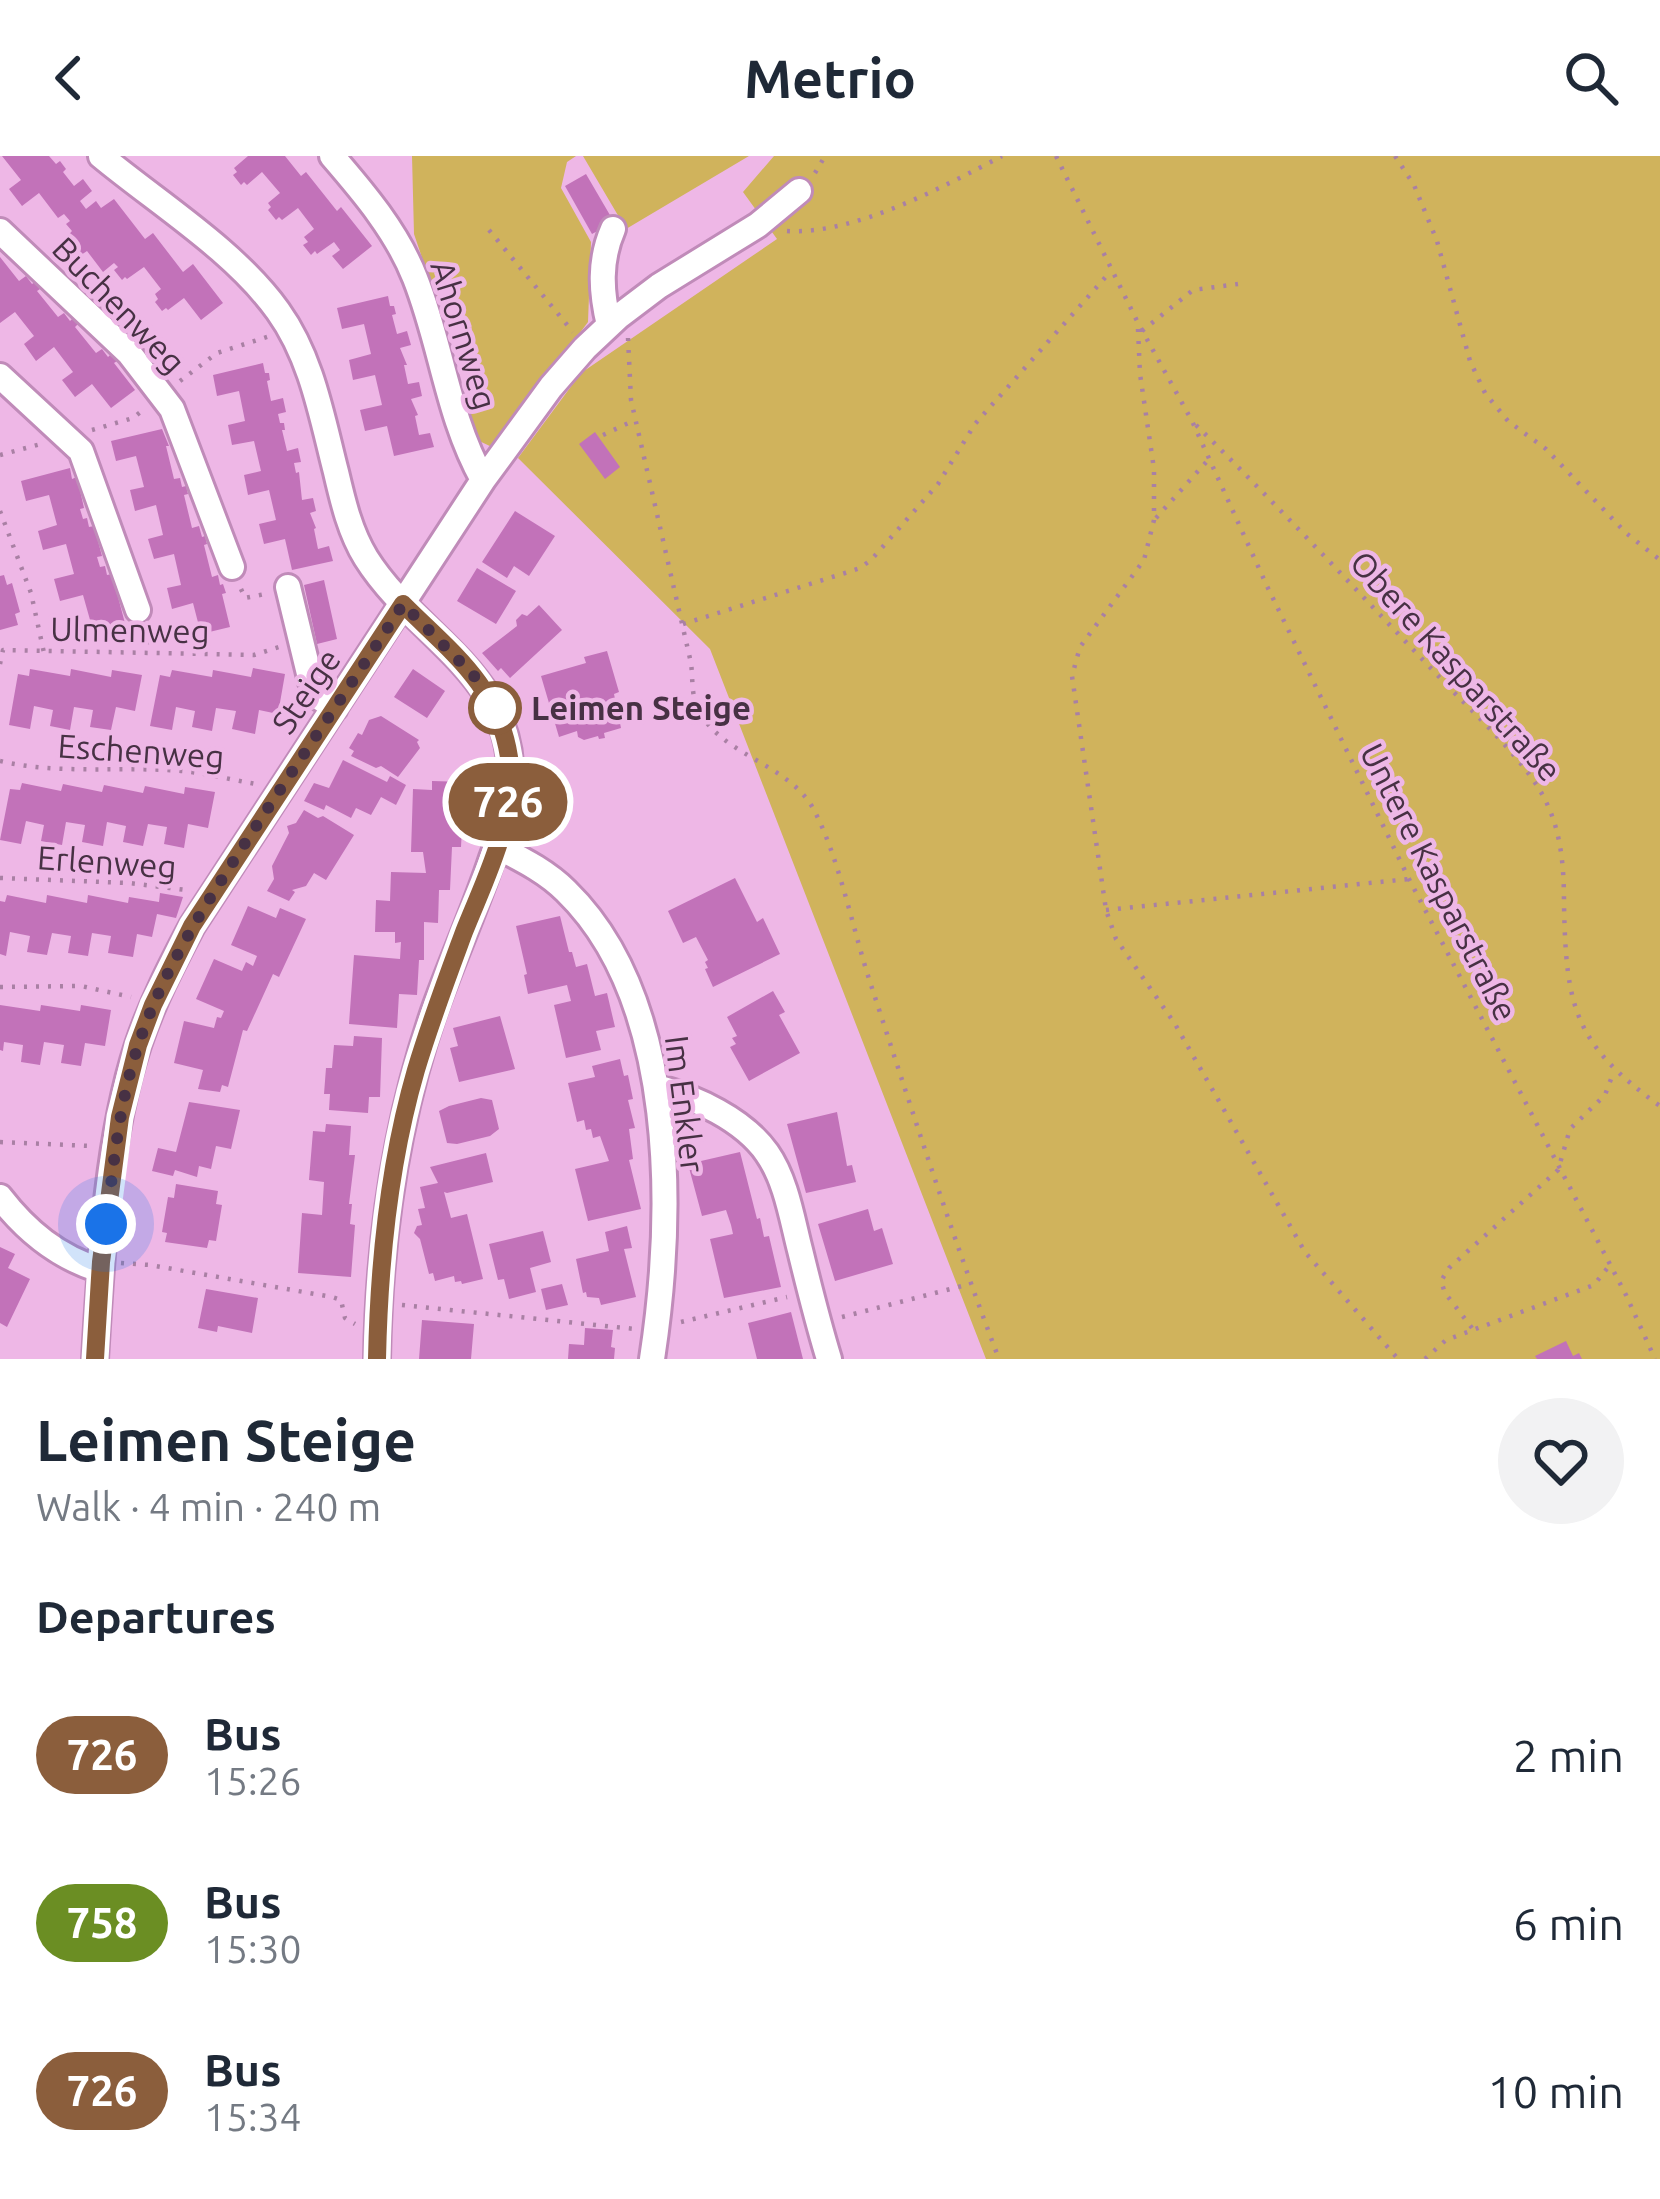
<!DOCTYPE html>
<html lang="en">
<head>
<meta charset="utf-8">
<style>
  body { margin:0; font-family:Ubuntu,sans-serif; background:#f2f2f3; color:#1f2937; height:100vh; display:flex; flex-direction:column; font-size:45px; white-space:nowrap }
  * { box-sizing:border-box; margin:0 }
  p { font-size:39px; color:#747a83 }
  .icon { flex:none; width:66px; height:66px; fill:none; stroke:currentColor; stroke-width:2; stroke-linecap:round; stroke-linejoin:round }
  .map { position:relative; height:1203px; overflow:hidden }
  .details { display:flex; flex-direction:column; background:#fff; flex:1 }
  .details>* { flex:none }
  .badge { padding:0 24px; border-radius:39px; font-size:42px; line-height:78px }
  .you { position:absolute; width:60px; height:60px; margin:-30px; border:9px solid #fff; border-radius:50%; background:#1a73e8; box-shadow:0 0 0 18px #1a73e833 }
  .map>.badge { position:absolute; translate:-50% -50%; box-shadow:0 0 0 6px #fff }
  h2 { padding:0 36px; font-size:45px; line-height:108px }
  .round { display:grid; place-items:center; flex:none; width:126px; height:126px; border-radius:63px; background:#f2f2f3 }
  .summary { display:flex; align-items:center; justify-content:space-between; height:204px; padding:0 36px }
  h1 { font-size:57px; font-weight:700; line-height:90px }
  ul { padding:0; list-style:none }
  li { display:flex; align-items:center; gap:36px; height:168px; padding:0 36px }
  li div { flex:1 }
  li b { display:block; font-size:45px }
  li em { font-style:normal }
  li .badge { min-width:132px; font-weight:700; text-align:center }
  header { display:flex; justify-content:space-between; align-items:center; height:156px; padding:0 36px; background:#fff; font-size:54px; font-weight:700 }
  .map>svg:first-child { display:block }
  .green { fill:#d0b35c }
  .building { fill:#c272b9 }
  .lines { fill:none; stroke-linecap:round; stroke-linejoin:round }
  .minor-casing { stroke:#c08bb9; stroke-width:30 }
  .path { stroke:#a980a4; stroke-width:4.5; stroke-dasharray:3 9; stroke-linecap:butt }
  .minor { stroke:#fff; stroke-width:24 }
  .line-casing { stroke:#fff; stroke-width:27 }
  .line { stroke:#8b5e3c; stroke-width:18 }
  .walk { stroke:#473144; stroke-width:12; stroke-dasharray:0 21.6 }
  .stop-dot { fill:#fff; stroke:#8b5e3c; stroke-width:6 }
  .labels { text-anchor:middle; stroke-width:9; stroke-linejoin:round; paint-order:stroke }
  .street-label { font-size:33px; fill:#473144; stroke:#eeb7e6 }
  .stop-label { font-size:33px; font-weight:bold; fill:#473144; stroke:#eeb7e6; text-anchor:start }
</style>
</head>
<body>
<header><svg class="icon" aria-label="back" viewBox="0 0 24 24"><path d="M15 5l-7 7 7 7"/></svg>Metrio<svg class="icon" aria-label="search" viewBox="0 0 24 24"><circle cx="10" cy="10" r="6"/><path d="M15 15l6 6"/></svg></header>
<div class="map">
<svg width="1660" height="1203" viewBox="0 0 1660 1203">
  <rect width="100%" height="100%" fill="#eeb7e6"/>
  <path class="green" d="M412,0h164l-9,6 -6,26 30,54 -3,80 -94,126 -19,-9 -11,-37 20,-4 -26,-99 -21,3 -23,-68z
    M583,0h166l-123,73z
    M774,0h886v1203h-674l-276,-710 -192,-191 63,-85 196,-134 -34,-47z"/>
  <path class="building" d="M2,0h47l7,8 4,-3 6,8 -3,3 11,14 9,-7 9,12 -12,10 6,8 10,-8 5,7 13,-9 31,40 8,-6 30,39 10,-8 30,39 -22,17 -17,-22 -16,12 -2,-2 -4,3 -7,-9 3,-3 -3,-5 6,-5 -17,-22 -17,12 -2,-2 -3,3 -8,-10 4,-3 -4,-4 -11,9 -16,-21 -9,6 -12,-1 -5,-6v-7l11,-12 -6,-7 4,-3 -6,-7 -6,4 -19,-25 -17,13 -13,-17 12,-9z
    M248,0h37l16,20 5,-4 31,39 4,-4 31,39 -29,23 -11,-13 8,-6 -6,-8 -17,12 -2,-3 -4,4 -8,-10 5,-3 -4,-5 10,-8 -16,-21 -16,12 -3,-3 -3,3 -8,-10 3,-3 -3,-4 12,-10 -18,-21 -15,13 -3,-3 -3,3 -8,-10 4,-3 -3,-4z
    M586,18l28,48 -22,12 -27,-48z
    M0,101l19,24 7,-5 6,8 3,-2 5,7 -3,2 21,26 6,-4 6,8 3,-3 5,6 -3,3 21,26 6,-4 6,8 3,-3 6,7 -3,2 21,27 -24,18 -19,-24 -17,13 -13,-17 11,-8 -19,-25 -18,14 -12,-17 10,-8 -19,-24 -15,11z
    M388,140l2,10h4l2,8 -4,1 5,19 10,-3 4,14 -11,3 7,17h-3l4,19 11,-2 3,14 -11,3 7,16 -3,1 4,19 11,-2 4,14 -40,9 -7,-30 -22,5 -5,-21 22,-5 -7,-30 -22,5 -4,-20 22,-6 -7,-30 -22,5 -5,-21z
    M263,207l2,10h4l1,7 -3,1 4,20 12,-3 3,14 -8,2 2,9h4l1,7h-3l5,21 11,-3 3,14 -7,1 2,10 3,-1 3,28 11,-2 3,13 -6,2 6,15 -2,1 4,20 11,-3 4,15 -41,9 -7,-31 -21,5 -5,-20 17,-4 -7,-30 -21,5 -4,-20 17,-4 -7,-30 -22,4 -4,-20 17,-4 -6,-30 -22,5 -4,-21z
    M162,273l7,17h-3l8,33 6,-1 2,9 4,-1 2,8 -4,1 8,33 7,-2 3,11 3,-1 2,8 -3,1 8,32 6,-2 2,10 3,-1 3,9 -4,1 8,33 -29,7 -8,-31 -21,6 -5,-21 14,-3 -7,-31 -20,5 -6,-20 15,-4 -7,-30 -21,6 -5,-21 14,-3 -8,-31 -20,5 -5,-20z
    M595,276l25,35 -15,12 -26,-35z
    M70,312l2,11 5,-2 7,31 -4,1 3,10 4,-1 2,9 5,-1 8,30 -5,1 3,10 5,-1 2,9 5,-1 15,57 -24,7 -4,-13 -7,2 -9,-32 -23,6 -6,-22 20,-5 -8,-30 -23,6 -5,-19 19,-6 -8,-30 -23,6 -5,-20z
    M515,355l40,25 -26,40 -15,-10 -7,12 -25,-16z
    M477,412l39,23 -20,33 -39,-23z
    M4,419l3,10 5,-2 8,29 -5,2 3,11 -18,5v-54z
    M324,424l13,59 -20,5 -13,-59z
    M539,449l23,25 -52,48 -9,-10 -3,3 -16,-18 35,-27 -1,-6 6,-6 5,2z
    M607,495l12,41 -5,2 7,34 -17,5 1,5 -6,1 -1,-3 -14,4 -6,-3 -1,-6 -18,6 -18,-61 45,-13 -2,-6z
    M253,512l32,6 -7,40 -19,-4 -4,24 -23,-5 4,-18 -20,-3 -4,23 -20,-4 3,-16 -19,-4 -4,23 -22,-4 10,-51 10,2 2,-7 40,7 1,-7 38,7z
    M30,513l40,7 1,-7 40,8 1,-7 30,5 -7,36 -19,-4 -5,23 -21,-3 3,-17 -19,-3 -4,23 -20,-4 3,-16 -19,-4 -4,23 -21,-4 9,-51 11,2z
    M413,513l32,22 -18,27 -33,-21z
    M381,560l38,24 -2,2 3,6 -22,29 -17,-11 -5,2 -25,-12 3,-5 -5,-3 9,-15 4,2 7,-15z
    M343,604l44,22 3,-6 16,9 -10,20 -15,-8 -10,18 -15,-7 -5,10 -25,-13 -2,5 -20,-9 10,-18 15,5z
    M468,609l21,1v21l-22,-1z
    M432,625l35,1 -1,45h-4l-1,20h-9l-2,43h-11l-1,33 -14,-1v38h-5l-2,35 -18,-1 -2,34 -48,-4 5,-69 46,4 1,-17 -6,1v-11h-20l1,-32 14,1 1,-29 35,1 -3,-21h-12l2,-63 19,1z
    M22,627l39,8 2,-7 39,8 2,-7 39,8 2,-7 39,8 1,-7 30,5 -7,36 -20,-4 -4,24 -20,-4 3,-17 -19,-3 -5,22 -20,-4 3,-16 -19,-4 -4,24 -21,-4 3,-17 -19,-3 -4,23 -21,-4 3,-16 -18,-4 -5,23 -21,-4 10,-51 10,1z
    M304,654l14,8 5,-2 31,19 -28,45 -12,-7 -8,13 -14,4 3,2 -6,9 -22,-10 7,-12 -2,-13 17,-33 -2,-7 9,-3z
    M735,722l22,44 6,-4 17,36 -67,33 -8,-18 3,-1 -3,-6 3,-2 -12,-23 -13,6 -15,-32z
    M160,737l23,4 -7,21 -19,-4 -5,23 -15,-3 -4,23 -25,-4 3,-17 -19,-3 -4,23 -20,-3 3,-17 -19,-3 -5,22 -20,-3 3,-16 -20,-4 -4,24 -6,-2v-53l5,1 2,-7 39,8 1,-8 40,8 1,-8 40,8 1,-6 30,5z
    M248,750l28,12 4,-10 26,11 -27,58 -6,-3 -26,57 -4,-1 -15,57 -6,-2 -2,7 -22,-3 5,-19 -29,-7 10,-42 30,7 3,-11 4,1 3,-7 -28,-12 18,-40 28,12 4,-9 7,4 4,-10 -26,-11z
    M560,760l9,36h3l4,15 11,-3 8,32 12,-3 8,34 -19,4 5,19 -35,8 -12,-53 17,-4 -4,-16 -39,9 -4,-19 3,-1 -11,-48z
    M773,835l12,21 -6,3 21,38 -51,28 -19,-34 6,-3 -4,-6 5,-2 -10,-19z
    M0,849l40,6 1,-6 39,6 1,-6 30,5 -6,36 -20,-3 -4,23 -20,-3 3,-18 -20,-3 -4,23 -19,-3 2,-17 -19,-3 -1,9 -3,-1z
    M500,860l15,53 -56,13 -9,-34 8,-2 -5,-18z
    M354,880l28,2 -2,59h-11l-1,16 -39,-3 1,-16h-6l2,-26h6l2,-23 19,1z
    M620,903l4,17 4,-1 5,24 -5,1 7,28 -6,1 4,30 -4,1 12,49 -53,12 -13,-52 34,-8 -9,-25 -7,2 -2,-9 -5,1 -2,-10 -7,2 -9,-39 27,-6 -3,-11z
    M481,942l11,2 7,29 -9,7 -33,8 -10,-1 -8,-32 10,-5z
    M189,946l51,8 -9,39 -15,-3 -5,23 -12,-3 -2,11 -22,-7 -2,6 -21,-5 6,-23 18,4z
    M837,956l10,54 5,-1 4,17 -50,11 -19,-69z
    M326,968l25,2 -2,29h6l-6,49h3l-2,20 5,1 -4,52 -53,-4 4,-60 20,2 2,-33 -15,-2 4,-49 12,1z
    M740,996l17,67 3,-1 4,19 5,-1 12,51 -57,11 -14,-59 23,-5 -2,-9 -5,-15 -24,6 -14,-52z
    M486,997l7,29 -46,11 -3,-1 7,26 16,-4 16,65 -21,5 -1,-3 -6,1 -1,-6 -19,5 -2,-8 -4,1 -9,-35 -6,-6 3,-7 5,-1 -4,-16 7,-1 -5,-21 18,-4 -8,-16z
    M176,1028l42,7 -2,13 6,1 -6,36 -7,-1 -2,8 -42,-6 2,-9 -5,-1 6,-35 6,1z
    M868,1053l6,22 8,-3 11,36 -58,17 -17,-57z
    M627,1070l5,22 -8,1 12,48 -35,8 -2,-7 -12,-1 -1,-5 -3,1 -7,-34 33,-8 -4,-19z
    M543,1075l8,31 -21,6 6,24 -27,7 -5,-20 -6,1 -9,-36z
    M0,1091l15,7 -7,14 22,11 -23,48 -7,-4z
    M562,1128l6,21 -22,5 -5,-21z
    M206,1133l52,9 -6,35 -34,-7 -1,6 -19,-4z
    M791,1156l12,47h-46l-9,-36z
    M422,1164l52,4 -3,35h-52z
    M585,1172l28,2 -2,17 4,1 -1,11h-46l1,-15 15,1z
    M1566,1185l7,15 6,-3 3,6h-45l-2,-3z"/>
  <g class="lines">
    <g class="minor-casing">
      <path id="minor" d="M101,0c58,48 133,94 177,155 34,47 44,107 58,161 7,30 14,60 30,86 51,81 153,118 144,230 -1,24 -10,48 -18,70 -17,52 -40,102 -58,153 -38,111 -55,231 -57,348
        M332,0c32,37 65,76 83,122 27,68 32,137 68,202
        M0,75l129,122 43,56 60,158
        M609,169c-8,-33 -10,-64 4,-96
        M0,220l81,75 57,159
        M288,431l23,95 9,16 15,10
        M496,690c25,13 50,25 70,45 112,109 108,324 86,468
        M657,931c39,11 86,32 110,66 19,27 25,66 33,97 9,37 18,73 29,109
        M0,1041c27,35 58,60 100,73
        M95,1203c6,-100 12,-220 43,-314 14,-42 34,-81 54,-119l291,-446 68,-93 34,-39 33,-31 41,-31 99,-61 41,-34"/>
    </g>
    <path class="path" d="M1056,0l82,167 54,98 75,165 142,293 217,416 29,64
      M1395,0l19,29 23,56 33,120 15,32 23,28 38,28 80,84 34,27
      M815,17l10,-17
      M489,74l84,102
      M787,75c67,4 156,-44 215,-75
      M1138,173l2,45 14,95v51l-10,40 -64,87 -8,29 34,234 10,29 59,85 130,228 93,107
      M1142,175l51,-41 45,-6
      M628,182l3,62 60,263c2,15 0,32 7,46 23,47 91,54 116,101 26,50 39,121 57,175 41,125 81,251 128,374
      M180,225l37,-28 53,-17
      M1196,269c84,83 165,170 247,256 32,34 87,83 105,125 14,31 16,65 16,98 2,103 10,140 96,202
      M92,274l41,-12 10,-8
      M603,279l32,-15
      M0,299l41,-11
      M0,355l31,82 13,60
      M1156,362l52,-58
      M241,433l4,9 20,-4
      M683,468l162,-51 15,-5 11,-8 67,-76 37,-60 136,-153
      M144,474l6,23
      M0,508l3,-14 251,5 25,-8
      M0,605c59,14 121,5 181,10 25,2 51,9 75,13
      M0,722l129,5 57,7
      M1106,754l303,-31
      M0,831l81,-1 50,11
      M0,986l92,4
      M121,1107l29,2 182,32 9,3 4,18 10,6
      M402,1149l233,24
      M842,1161l128,-33
      M681,1166l106,-25
      M1472,1172l-27,-35 -4,-12 8,-13 109,-98 12,-41 35,-34 9,-24
      M1425,1203l21,-19 148,-55 15,-19"/>
    <use href="#minor" class="minor"/>
  </g>
  <g class="lines">
    <g class="line-casing">
      <path id="line" d="M95,1203l6,-97 19,-145 18,-72 15,-40 39,-79 211,-322c48,48 95,81 106,153 9,59 -24,122 -45,175 -17,46 -34,91 -48,138 -27,93 -37,193 -39,289"/>
    </g>
    <use href="#line" class="line"/>
    <path class="walk" d="M106,1068c8,-61 13,-122 33,-181 25,-76 69,-142 112,-209 50,-77 103,-153 152,-230l81,82 12,24 -1,-2"/>
  </g>
  <circle class="stop-dot" cx="495" cy="552" r="24"/>
  <g class="labels">
    <g class="street-label">
      <text transform="translate(119 149) rotate(46)" y="12">Buchenweg</text>
      <text transform="translate(464 179) rotate(73)" y="12">Ahornweg</text>
      <text transform="translate(130 474) rotate(1)" y="12">Ulmenweg</text>
      <text transform="translate(1456 510) rotate(48)" y="12">Obere Kasparstraße</text>
      <text transform="translate(306 535) rotate(-56)" y="12">Steige</text>
      <text transform="translate(141 595) rotate(4)" y="12">Eschenweg</text>
      <text transform="translate(107 706) rotate(4)" y="12">Erlenweg</text>
      <text transform="translate(1439 726) rotate(63)" y="12">Untere Kasparstraße</text>
      <text transform="translate(685 948) rotate(83)" y="12">Im Enkler</text>
    </g>
    <g class="stop-label">
      <text x="531" y="564">Leimen Steige</text>
    </g>
  </g>
</svg>
<div class="you" style="left:106px;top:1068px"></div>
<b class="badge" style="left:508px;top:646px;background:#8b5e3c;color:#fff">726</b>
</div>
<section class="details">
<div class="summary"><div><h1>Leimen Steige</h1><p>Walk · 4 min · 240 m</p></div><a class="round"><svg class="icon" aria-label="heart" viewBox="0 0 24 24"><path d="M12 20l-8-8c-3-5 5-10 8-4 3-6 11-1 8 4z"/></svg></a></div>
<h2>Departures</h2>
<ul>
<li><span class="badge" style="background:#8b5e3c;color:#fff">726</span><div><b>Bus</b><p>15:26</p></div><em>2 min</em></li>
<li><span class="badge" style="background:#6b8e23;color:#fff">758</span><div><b>Bus</b><p>15:30</p></div><em>6 min</em></li>
<li><span class="badge" style="background:#8b5e3c;color:#fff">726</span><div><b>Bus</b><p>15:34</p></div><em>10 min</em></li>
</ul>
</section>
</body>
</html>
